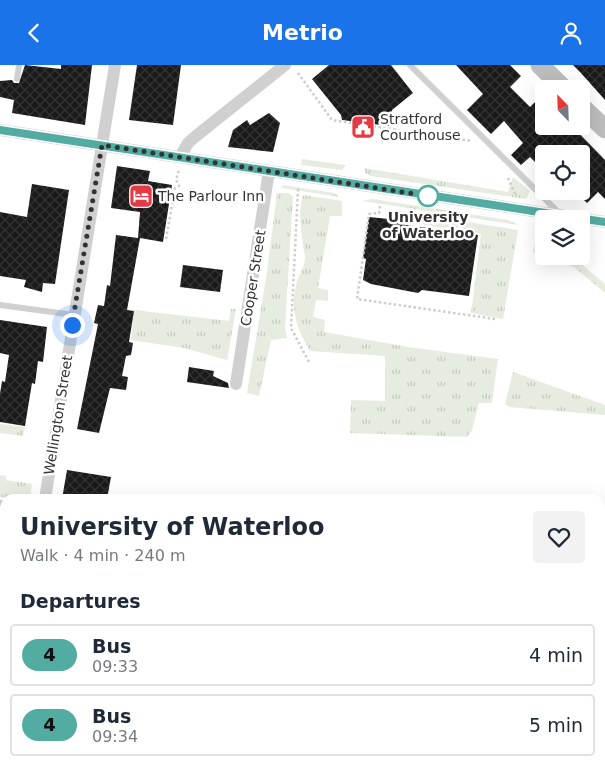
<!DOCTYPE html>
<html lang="en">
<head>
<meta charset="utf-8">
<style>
  body { margin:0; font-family:"DejaVu Sans",sans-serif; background:#f2f2f3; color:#1f2937; height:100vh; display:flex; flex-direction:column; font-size:19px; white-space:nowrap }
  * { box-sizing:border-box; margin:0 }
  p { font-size:16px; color:#747a83 }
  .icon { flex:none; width:28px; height:28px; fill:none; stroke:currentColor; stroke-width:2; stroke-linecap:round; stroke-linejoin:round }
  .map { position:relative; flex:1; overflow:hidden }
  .drawer { position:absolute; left:0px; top:429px; width:605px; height:281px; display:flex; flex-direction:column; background:#fff; border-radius:15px 15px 0 0; box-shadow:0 5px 20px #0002 }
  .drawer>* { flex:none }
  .badge { padding:0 10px; border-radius:16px; font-size:18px; line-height:32px }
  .needle { width:32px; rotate:337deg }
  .controls { position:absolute; left:535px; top:15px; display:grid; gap:10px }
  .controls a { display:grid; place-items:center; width:55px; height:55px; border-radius:5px; background:#fff; box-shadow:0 5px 20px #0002; font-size:25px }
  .you { position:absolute; width:25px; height:25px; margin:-12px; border:4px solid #fff; border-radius:50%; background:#1a73e8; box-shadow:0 0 0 8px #1a73e833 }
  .map>.badge { position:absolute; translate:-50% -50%; box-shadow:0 0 0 2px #fff }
  h2 { padding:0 20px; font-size:19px; line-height:45px }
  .round { display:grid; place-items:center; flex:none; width:52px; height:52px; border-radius:5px; background:#f2f2f3 }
  .head { display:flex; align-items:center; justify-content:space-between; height:85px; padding:0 20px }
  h1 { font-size:24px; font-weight:800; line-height:38px }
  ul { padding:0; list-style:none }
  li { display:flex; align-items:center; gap:15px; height:62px; margin:0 10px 8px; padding:0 10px; border:2px solid #e0e1e3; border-radius:5px }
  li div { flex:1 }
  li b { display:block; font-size:19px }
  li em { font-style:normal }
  li .badge { min-width:55px; font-weight:700; text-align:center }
  header { display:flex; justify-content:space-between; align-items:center; height:65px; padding:0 20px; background:#1a73e8; color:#fff; font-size:22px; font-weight:800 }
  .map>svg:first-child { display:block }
  .grass { fill:url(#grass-tufts) }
  .building { fill:url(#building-cross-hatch) }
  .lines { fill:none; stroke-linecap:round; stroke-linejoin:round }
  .path { stroke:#cdcdcd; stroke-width:2.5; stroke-dasharray:2.5 2.5; stroke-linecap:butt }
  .lane { stroke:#d0d0d0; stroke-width:6 }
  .street { stroke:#d0d0d0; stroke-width:12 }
  .secondary { stroke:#bdbdbd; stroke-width:19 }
  .rail { stroke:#888; stroke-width:4; stroke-dasharray:5 4; stroke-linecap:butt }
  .line-casing { stroke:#fff; stroke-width:11 }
  .line { stroke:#52aca2; stroke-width:8 }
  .walk { stroke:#333; stroke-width:5; stroke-dasharray:0 9 }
  .stop-dot { fill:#fff; stroke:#52aca2; stroke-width:2.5 }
  .labels { text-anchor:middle; stroke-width:5; stroke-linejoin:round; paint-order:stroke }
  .poi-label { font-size:14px; fill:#333; stroke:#fff; text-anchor:start }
  .stop-label { font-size:14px; font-weight:bold; fill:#333; stroke:#fff }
  .street-label { font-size:14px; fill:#333; stroke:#fff }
</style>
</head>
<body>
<header><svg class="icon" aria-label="back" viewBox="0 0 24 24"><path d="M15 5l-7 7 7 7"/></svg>Metrio<svg class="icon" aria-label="person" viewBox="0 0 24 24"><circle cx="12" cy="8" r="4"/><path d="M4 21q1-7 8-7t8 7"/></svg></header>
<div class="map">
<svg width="605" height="709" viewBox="0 0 605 709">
  <defs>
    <pattern id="grass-tufts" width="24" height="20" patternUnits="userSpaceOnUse" patternTransform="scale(1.25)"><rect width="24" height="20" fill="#e6ecdf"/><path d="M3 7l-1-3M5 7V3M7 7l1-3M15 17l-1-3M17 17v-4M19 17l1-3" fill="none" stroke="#c6cbc0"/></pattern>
    <pattern id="building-cross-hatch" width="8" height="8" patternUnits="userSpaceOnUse" patternTransform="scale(1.25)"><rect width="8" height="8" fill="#1a1a1a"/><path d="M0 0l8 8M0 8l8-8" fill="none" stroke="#333"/></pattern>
  </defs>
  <rect width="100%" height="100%" fill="#fff"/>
  <path class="grass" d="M302,94l44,6 -4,5 -41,-5z
    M364,103l144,24 5,-15 17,14 -4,8 -155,-23 -6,-3z
    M283,120l51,8 6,4 -59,-9z
    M277,128h12l4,4 -8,130 2,11 -16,2 -12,56 -12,-3 20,-121z
    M303,130l39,6v15h-12l-12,72 10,2v11l-12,-1 -3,17 12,3 -1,12 84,15 90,12 -6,44h-13l-7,27 -5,7 -117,-4 1,-33 34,1v-45l-75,-5c-13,-22 -21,-43 -13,-69 2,-7 9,-18 8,-26 -3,-19 -8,-42 -2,-61z
    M372,134l136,21 10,5 -156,-24z
    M425,150l93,15 -15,89 -32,-6 10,-79 -57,-9z
    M538,166l6,1v24l-11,-4z
    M545,191h27l33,28v9l-31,-26z
    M231,244h5l-9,51 -43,-12 -53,-8 3,-30 95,11z
    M513,307l92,33v10l-96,-8 -4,-3z
    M0,359l25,3 -2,9 -23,-3z
    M0,410l6,1v4l26,4 -2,15 -30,-2z"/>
  <path class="building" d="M25,0l36,4v-4h31l-7,60 -73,-12 2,-13 -14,-3v-16l12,-1 2,3h5z
    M137,0h44l-8,60 -44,-5z
    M329,0h62l22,28 -21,17 -3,16 -47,-6 -1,-5 -29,-36z
    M456,0h54l11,11 -11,11 20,20 14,-14v33h28l33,34v39l-7,-7 -11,11 -6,-6v-43h-37v17l-14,-14 -9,8 -10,-10 12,-12 -19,-22 -13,13 -24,-24 16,-16z
    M573,0h32v35l-25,-28z
    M269,48l11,10 -7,29 -45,-5 5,-17 14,-10 3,5z
    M117,101l33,5 -2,10 24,4 -9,57 -23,-4 -13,72 7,1 -5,31 4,1 -2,12 -5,1 -4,20 6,1 -2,13 -16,-2 -11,45 -22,-4 21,-105 -4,-1 4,-18 6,1 3,-21 3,1 6,-51 22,3 2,-26 -29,-4z
    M32,119l37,6 -14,94 -12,-1 -1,9 -18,-5 2,-7 -26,-4v-64l27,5z
    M369,152l30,3v4l79,11 -9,61 -47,-6 -4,3 -47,-9 -8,-4 3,-21 -3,-1z
    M183,200l40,5 -3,22 -40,-5z
    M0,255l47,7 -4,35 -5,-1 -3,23 -3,-1 -7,43 -25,-4v-28l2,-13 3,1 4,-27 -9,-2z
    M189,302l25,4 -1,5 15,7 1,5 -42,-6z
    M67,405l44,7 -4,22h-45z"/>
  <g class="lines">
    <path class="path" d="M298,8l34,47 140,21
      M508,113l8,18
      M298,124l-7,139 18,34
      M380,141l-1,7 -10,1 -12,85 138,20
      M166,174l9,-51 4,-2 -3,-6 3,-10"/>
    <path class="lane" d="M410,0l149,148
      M17,14l2,-14
      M0,240l74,10
      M0,438l5,1"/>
    <path class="street" d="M0,65l605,92
      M180,92l8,-14 8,-7 89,-71
      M236,319l33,-213
      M45,434l70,-434
      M0,580l5,1
      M600,676h5
      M1,709l4,-27
      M175,709l1,-4
      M366,709v-4
      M572,709l1,-4"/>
    <path class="secondary" d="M540,0l24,24
      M581,41l24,23"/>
    <path class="rail" d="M0,539l5,1
      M600,652l5,1"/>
  </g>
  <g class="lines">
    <g class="line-casing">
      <path id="line" d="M0,65l605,92"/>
    </g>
    <use href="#line" class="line"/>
    <path class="walk" d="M72,260l30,-180 326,51"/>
  </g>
  <defs>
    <g id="civic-square" transform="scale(1.25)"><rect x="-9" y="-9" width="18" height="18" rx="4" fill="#e63946" stroke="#fff"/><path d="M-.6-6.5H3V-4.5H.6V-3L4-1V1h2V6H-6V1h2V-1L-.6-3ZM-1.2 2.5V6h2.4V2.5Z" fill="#fff"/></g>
    <g id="hotel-square" transform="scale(1.25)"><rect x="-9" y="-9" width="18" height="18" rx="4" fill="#e63946" stroke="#fff"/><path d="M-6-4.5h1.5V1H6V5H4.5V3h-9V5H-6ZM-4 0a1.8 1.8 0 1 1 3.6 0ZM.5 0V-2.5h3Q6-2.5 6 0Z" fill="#fff"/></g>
  </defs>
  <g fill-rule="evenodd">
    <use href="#civic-square" x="363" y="62"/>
    <use href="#hotel-square" x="141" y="131"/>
  </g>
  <circle class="stop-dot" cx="428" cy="131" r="10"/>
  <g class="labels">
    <g class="poi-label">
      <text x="380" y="59">Stratford<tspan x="380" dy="16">Courthouse</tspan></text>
      <text x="158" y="136">The Parlour Inn</text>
    </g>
    <g class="stop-label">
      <text x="428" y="157">University<tspan x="428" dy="16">of Waterloo</tspan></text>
    </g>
    <g class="street-label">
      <text transform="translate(253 213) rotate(-81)" y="5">Cooper Street</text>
      <text transform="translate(58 350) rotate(-81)" y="5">Wellington Street</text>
    </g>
  </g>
</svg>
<div class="controls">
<a><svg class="needle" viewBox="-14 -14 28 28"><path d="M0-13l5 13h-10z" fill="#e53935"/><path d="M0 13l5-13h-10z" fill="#747a83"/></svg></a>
<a><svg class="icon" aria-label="locate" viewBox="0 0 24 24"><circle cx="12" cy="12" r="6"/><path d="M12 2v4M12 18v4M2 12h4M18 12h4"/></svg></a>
<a><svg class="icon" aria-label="layers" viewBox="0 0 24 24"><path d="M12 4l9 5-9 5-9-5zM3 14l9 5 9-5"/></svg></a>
</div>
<div class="you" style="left:72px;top:260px"></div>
<section class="drawer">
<div class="head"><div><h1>University of Waterloo</h1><p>Walk · 4 min · 240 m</p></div><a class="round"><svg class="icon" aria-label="heart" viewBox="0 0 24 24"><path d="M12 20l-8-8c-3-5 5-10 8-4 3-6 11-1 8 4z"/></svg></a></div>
<h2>Departures</h2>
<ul>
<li><span class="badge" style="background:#52aca2;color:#111">4</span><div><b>Bus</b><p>09:33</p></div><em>4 min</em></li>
<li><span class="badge" style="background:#52aca2;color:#111">4</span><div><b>Bus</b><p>09:34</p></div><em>5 min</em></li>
</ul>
</section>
</div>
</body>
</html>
